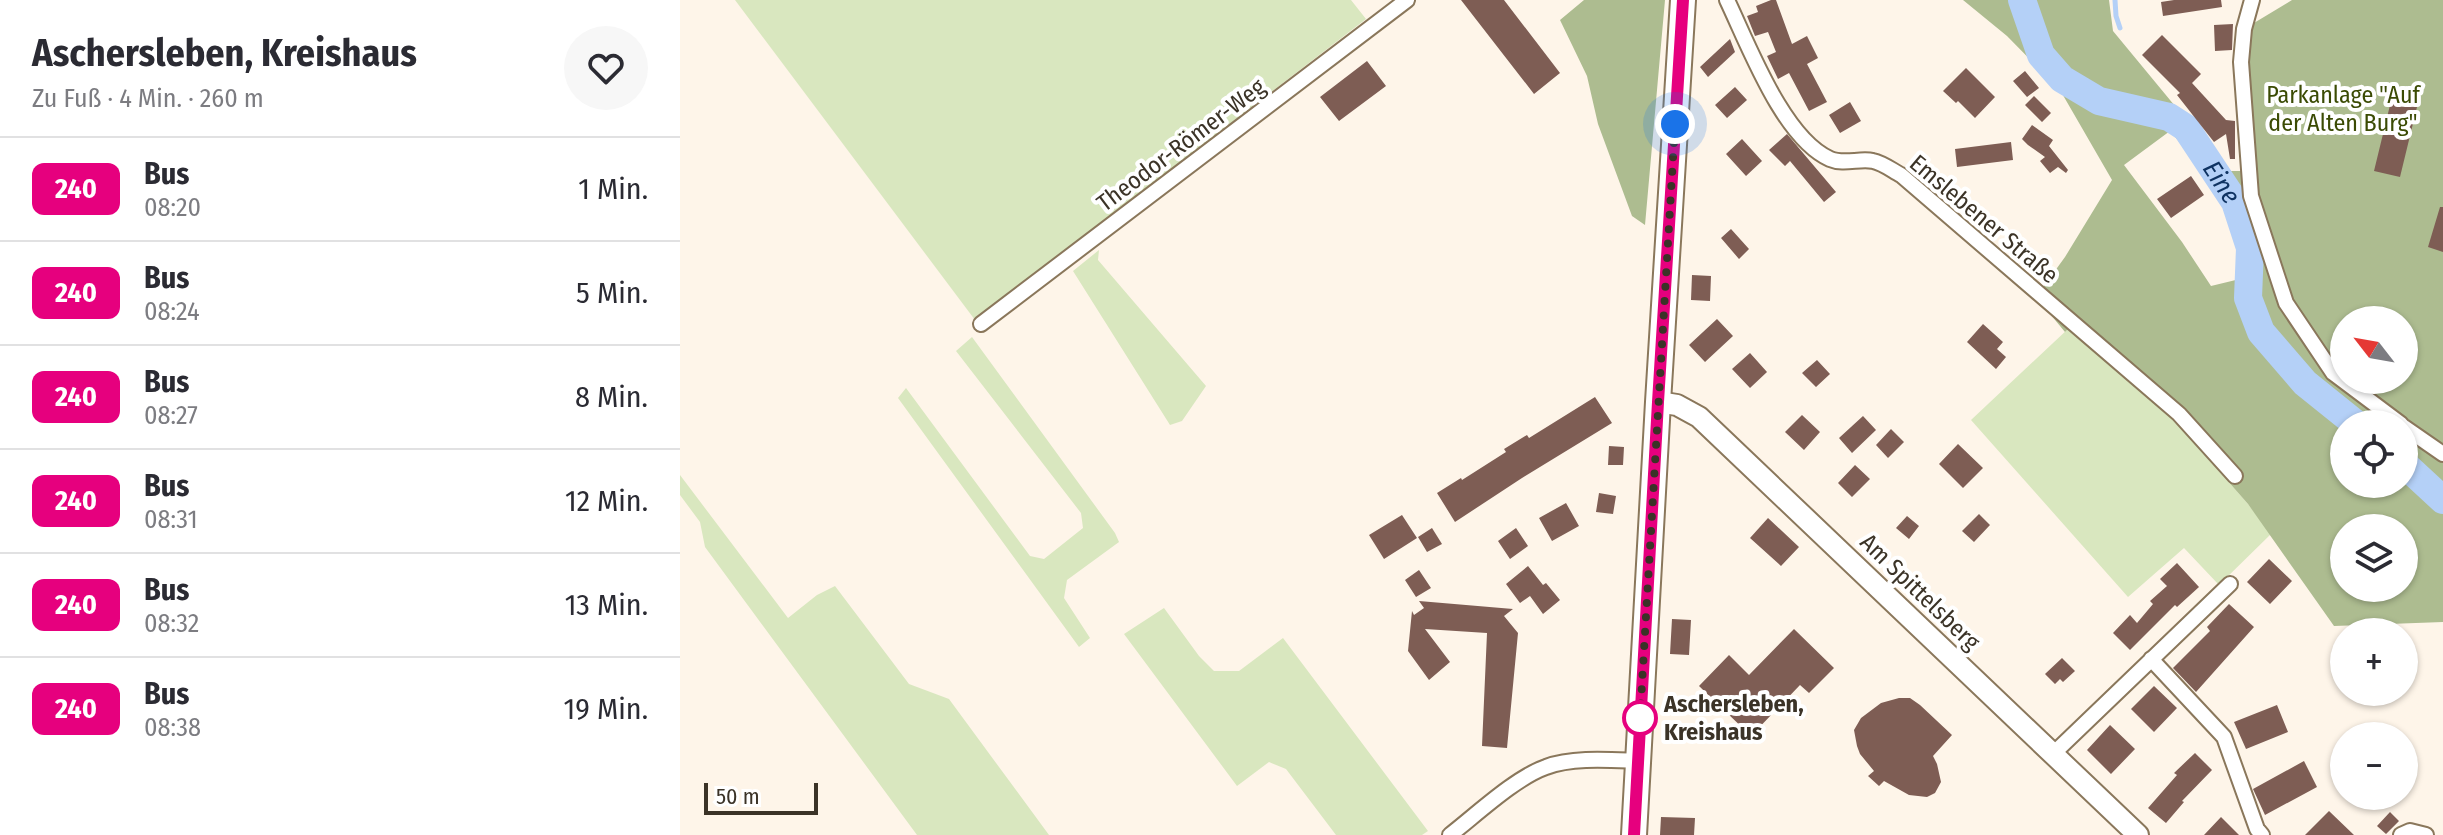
<!DOCTYPE html>
<html lang="de">
<head>
<meta charset="utf-8">
<style>
  body { margin:0; font-family:"Fira Sans Condensed",sans-serif; background:#f7f7f7; color:#2b2b33; height:100vh; display:flex; flex-direction:column; font-size:30px; white-space:nowrap }
  * { box-sizing:border-box; margin:0 }
  p { font-size:26px; color:#7c7c81 }
  .icon { flex:none; width:44px; height:44px; fill:none; stroke:currentColor; stroke-width:2; stroke-linecap:round; stroke-linejoin:round }
  .map { position:relative; flex:1; overflow:hidden }
  .details { display:flex; flex-direction:column; background:#fff; width:680px }
  .details>* { flex:none }
  .badge { padding:0 16px; border-radius:12px; font-size:28px; line-height:52px }
  .needle { width:52px; rotate:301deg }
  .controls { position:absolute; left:1650px; top:306px; display:grid; gap:16px }
  .controls a { display:grid; place-items:center; width:88px; height:88px; border-radius:50%; background:#fff; box-shadow:0 2px 6px #0004; font-size:40px }
  .scale { position:absolute; left:24px; bottom:20px; width:114px; box-sizing:border-box; padding-left:8px; border:4px solid #3b3327; border-top:0; font-size:22px; line-height:28px; white-space:nowrap; color:#3b3327; -webkit-text-stroke:6px #fff; paint-order:stroke }
  .you { position:absolute; width:40px; height:40px; margin:-20px; border:6px solid #fff; border-radius:50%; background:#1a73e8; box-shadow:0 0 0 12px #1a73e833 }
  .map>.badge { position:absolute; translate:-50% -50%; box-shadow:0 0 0 4px #fff }
  .round { display:grid; place-items:center; flex:none; width:84px; height:84px; border-radius:42px; background:#f7f7f7 }
  .summary { display:flex; align-items:center; justify-content:space-between; height:136px; padding:0 32px }
  h1 { font-size:38px; font-weight:700; line-height:60px }
  ul { padding:0; list-style:none }
  li { display:flex; align-items:center; gap:24px; height:104px; padding:0 32px; border-top:2px solid #e1e1e2 }
  li div { flex:1 }
  li b { display:block; font-size:30px }
  li em { font-style:normal }
  li .badge { min-width:88px; font-weight:700; text-align:center }
  main { display:flex; flex:1; min-height:0 }
  .map>svg:first-child { display:block }
  .green { fill:#d9e7bf }
  .forest { fill:#adbc90; fill-rule:evenodd }
  .lines { fill:none; stroke-linecap:round; stroke-linejoin:round }
  .stream { stroke:#b4d0f7; stroke-width:5 }
  .river { stroke:#b4d0f7; stroke-width:28 }
  .building { fill:#7e5d54 }
  .minor-casing { stroke:#8a775b; stroke-width:18 }
  .secondary-casing { stroke:#8a775b; stroke-width:24 }
  .primary-casing { stroke:#8a775b; stroke-width:28 }
  .minor { stroke:#fff; stroke-width:14 }
  .secondary { stroke:#fff; stroke-width:20 }
  .primary { stroke:#fff; stroke-width:24 }
  .line-casing { stroke:#fff; stroke-width:18 }
  .line { stroke:#e6007e; stroke-width:12 }
  .walk { stroke:#3b3327; stroke-width:8; stroke-dasharray:0 14.4 }
  .stop-dot { fill:#fff; stroke:#e6007e; stroke-width:4 }
  .labels { text-anchor:middle; stroke-width:8; stroke-linejoin:round; paint-order:stroke }
  .park-label { font-size:24px; fill:#3b4b04; stroke:#fff }
  .street-label { font-size:24px; fill:#3b3327; stroke:#fff }
  .stop-label { font-size:24px; font-weight:bold; fill:#3b3327; stroke:#fff; text-anchor:start }
  .water-label { font-size:26px; font-style:italic; fill:#0f3362; stroke:#fff }
</style>
</head>
<body>
<main>
<section class="details">
<div class="summary"><div><h1>Aschersleben, Kreishaus</h1><p>Zu Fuß · 4 Min. · 260 m</p></div><a class="round"><svg class="icon" aria-label="heart" viewBox="0 0 24 24"><path d="M12 20l-8-8c-3-5 5-10 8-4 3-6 11-1 8 4z"/></svg></a></div>
<ul>
<li><span class="badge" style="background:#e6007e;color:#fff">240</span><div><b>Bus</b><p>08:20</p></div><em>1 Min.</em></li>
<li><span class="badge" style="background:#e6007e;color:#fff">240</span><div><b>Bus</b><p>08:24</p></div><em>5 Min.</em></li>
<li><span class="badge" style="background:#e6007e;color:#fff">240</span><div><b>Bus</b><p>08:27</p></div><em>8 Min.</em></li>
<li><span class="badge" style="background:#e6007e;color:#fff">240</span><div><b>Bus</b><p>08:31</p></div><em>12 Min.</em></li>
<li><span class="badge" style="background:#e6007e;color:#fff">240</span><div><b>Bus</b><p>08:32</p></div><em>13 Min.</em></li>
<li><span class="badge" style="background:#e6007e;color:#fff">240</span><div><b>Bus</b><p>08:38</p></div><em>19 Min.</em></li>
</ul>
</section>
<div class="map">
<svg width="1763" height="835" viewBox="0 0 1763 835">
  <rect width="100%" height="100%" fill="#fef5e9"/>
  <path class="green" d="M55,0h616l15,19 -391,301z
    M419,250l-1,10 108,126 -24,35 -12,4 -97,-154z
    M1389,328l91,76 88,100 23,30 -52,51 -35,-37 -56,49 -157,-177z
    M292,337l143,196 4,9 -52,38 -3,18 26,40 -11,9 -181,-249 8,-10 124,168 14,3 39,-31 -2,-15 -125,-162z
    M0,475l108,143 29,-23 18,-9 74,98 40,15 100,136h-132l-212,-288 -5,-25 -20,-27z
    M484,608l35,48 15,15h25l44,-33 145,193 -6,4h-86l-50,-66 -17,-7 -32,24 -113,-152z"/>
  <path class="forest" d="M904,0h81l-20,225 -13,-9 -34,-92 -11,-48 -27,-56z
    M1283,0h146l4,31 95,115 23,25h14l-1,-142 48,-29h151v622l-109,4 -86,-122 -88,-100 -91,-76 -4,4 -29,-35 29,-40 47,-77 -52,-90 -53,-54zM1490,131l52,61 22,86 -33,8 -29,-44 -58,-77zM1664,320h60v60h-60zM1664,424h60v60h-60zM1664,528h60v60h-60z"/>
  <g class="lines">
    <path class="stream" d="M1435,0l1,16 4,12"/>
    <g class="river">
      <path id="s1" d="M1342,0l19,55 21,24 37,22 70,16 17,11 49,74 15,46 -2,50 13,34 44,51 51,41"/>
      <path d="M1724,464l39,36"/>
    </g>
  </g>
  <path class="building" d="M781,0h43l56,73 -26,21z
    M1091,0h5l16,44 15,-8 11,22 -11,6 20,38 -18,9 -20,-38 -11,6 -11,-23 9,-4 -8,-20 -13,4 -8,-20 11,-4 -2,-6z
    M1494,0h47l1,7 -59,9 -2,-14z
    M1553,24l-1,26 -17,1 -1,-26z
    M1482,35l39,39 -9,9 34,37 9,1v38h-5l-4,-25 -12,8 -37,-47 3,-2 -38,-38z
    M1050,39l5,13 -27,25 -8,-10z
    M687,61l19,25 -47,35 -19,-24z
    M1286,68l29,29 -20,21 -17,-17 -2,2 -13,-12z
    M1345,71l14,17 -12,9 -14,-16z
    M1055,87l12,13 -20,18 -12,-13z
    M1354,96l17,17 -9,9 -17,-17z
    M1711,101l26,6 -17,70 -26,-6z
    M1170,102l11,19 -21,12 -11,-18z
    M1352,125l21,15 -4,6 19,24 -2,3 -8,-6 -8,6 -10,-12 5,-4 -17,-12 -6,-6z
    M1107,134l49,58 -12,10 -34,-41 -5,5 -16,-16z
    M1062,139l20,22 -16,15 -20,-22z
    M1331,142l2,18 -56,7 -2,-18z
    M1511,176l13,19 -33,23 -14,-19z
    M1760,207h3v45l-15,-5z
    M1051,229l18,20 -10,10 -18,-21z
    M1012,275l19,1 -1,25 -19,-1z
    M1037,319l16,17 -28,26 -16,-17z
    M1303,324l20,18 -6,7 9,8 -10,12 -29,-27z
    M1070,353l17,19 -17,16 -18,-19z
    M1137,360l13,14 -14,13 -14,-14z
    M915,397l17,26 -90,55 -67,44 -18,-29 24,-15 1,2 44,-28 -2,-3 23,-14 2,3z
    M1122,415l18,17 -16,18 -19,-18z
    M1183,416l13,14 -24,23 -13,-15z
    M1211,429l13,13 -16,16 -12,-13z
    M1278,444l25,24 -20,20 -24,-24z
    M929,446l15,1 -1,18h-15z
    M1175,465l15,14 -18,18 -14,-14z
    M919,493l17,3 -3,18 -17,-2z
    M886,503l13,23 -27,15 -13,-23z
    M1299,514l11,11 -16,17 -12,-11z
    M722,515l15,23 -33,21 -15,-24z
    M1227,516l12,10 -10,13 -13,-11z
    M1088,518l31,29 -18,19 -31,-28z
    M752,528l10,16 -15,8 -9,-15z
    M836,528l12,18 -18,13 -12,-18z
    M1589,559l23,22 -22,23 -23,-22z
    M1497,563l22,24 -22,20 -2,-2 -45,45 -17,-17 17,-18 7,8 16,-19 -3,-3 17,-15 -7,-7z
    M848,566l15,19 3,-2 14,17 -17,14 -13,-18 -10,7 -14,-19z
    M739,570l12,18 -15,9 -11,-17z
    M739,601l94,8 -9,7 14,17 -11,115 -25,-2 5,-113 -62,-4 25,33 -21,18 -21,-29 4,-40 2,4 10,-7z
    M1549,604l25,23 -58,65 -23,-24 37,-37 -3,-4z
    M992,619l19,1 -2,35 -19,-1z
    M1114,629l40,39 -25,25 -9,-8 -49,51 -52,-50 30,-31 20,20z
    M1382,658l13,13 -12,11 -3,-3 -5,5 -10,-10z
    M1474,686l23,22 -23,24 -23,-23z
    M1219,698h11l10,7 32,30 -19,21 4,8 4,18 -6,11 -8,4 -18,-2 -25,-14 -5,5 -11,-10 6,-5 -14,-17 -3,-8 -3,-16 7,-12 20,-15z
    M1597,705l11,27 -42,17 -12,-27z
    M1430,725l25,24 -24,25 -24,-24z
    M1515,753l17,17 -30,31 2,1 -18,21 -18,-15 29,-33 -3,-2z
    M1624,761l13,26 -52,28 -12,-26z
    M1649,811l25,24h-49z
    M1710,812l9,9 -13,13 -9,-8z
    M981,817l34,1 -1,17h-34z
    M1541,817l18,18h-35z"/>
  <g class="lines">
    <g class="minor-casing">
      <path id="minor" d="M1047,0c22,46 56,138 103,159 14,6 30,-1 43,2 10,2 20,10 28,14l278,239 56,62
        M1572,0l-8,29 -3,33 10,134 35,107 47,70 68,51
        M301,324l426,-324
        M1724,427l39,27
        M1471,659l73,78 33,92 5,6
        M1373,754l177,-170
        M770,835c27,-21 65,-57 96,-68 26,-10 64,-7 92,-6
        M1721,835l9,-4 16,4"/>
    </g>
    <g class="secondary-casing">
      <path id="secondary" d="M978,402l19,3 22,12 439,418"/>
    </g>
    <g class="primary-casing">
      <path id="primary" d="M954,835l24,-433 25,-402"/>
    </g>
    <use href="#minor" class="minor"/>
    <use href="#secondary" class="secondary"/>
    <use href="#primary" class="primary"/>
  </g>
  <g class="lines">
    <g class="line-casing">
      <path id="line" d="M954,835l24,-433 25,-402"/>
    </g>
    <use href="#line" class="line"/>
    <path class="walk" d="M960,718l35,-594"/>
  </g>
  <circle class="stop-dot" cx="960" cy="718" r="16"/>
  <g class="labels">
    <g class="park-label">
      <text x="1663" y="103">Parkanlage "Auf<tspan x="1663" dy="28">der Alten Burg"</tspan></text>
    </g>
    <g class="street-label">
      <text transform="translate(501 145) rotate(-37)" y="8">Theodor-Römer-Weg</text>
      <text transform="translate(1304 219) rotate(40)" y="8">Emslebener Straße</text>
      <text transform="translate(1240 592) rotate(44)" y="8">Am Spittelsberg</text>
    </g>
    <g class="stop-label">
      <text x="984" y="712">Aschersleben,<tspan x="984" dy="28">Kreishaus</tspan></text>
    </g>
    <g class="water-label">
      <text dy="9" stroke="none"><textPath href="#s1" startOffset="290">Eine</textPath></text>
    </g>
  </g>
</svg>
<div class="controls">
<a><svg class="needle" viewBox="-14 -14 28 28"><path d="M0-13l5 13h-10z" fill="#e53935"/><path d="M0 13l5-13h-10z" fill="#7c7c81"/></svg></a>
<a><svg class="icon" aria-label="locate" viewBox="0 0 24 24"><circle cx="12" cy="12" r="6"/><path d="M12 2v4M12 18v4M2 12h4M18 12h4"/></svg></a>
<a><svg class="icon" aria-label="layers" viewBox="0 0 24 24"><path d="M12 4l9 5-9 5-9-5zM3 14l9 5 9-5"/></svg></a>
<a>+</a>
<a>−</a>
</div>
<div class="scale">50 m</div>
<div class="you" style="left:995px;top:124px"></div>
</div>
</main>
</body>
</html>
